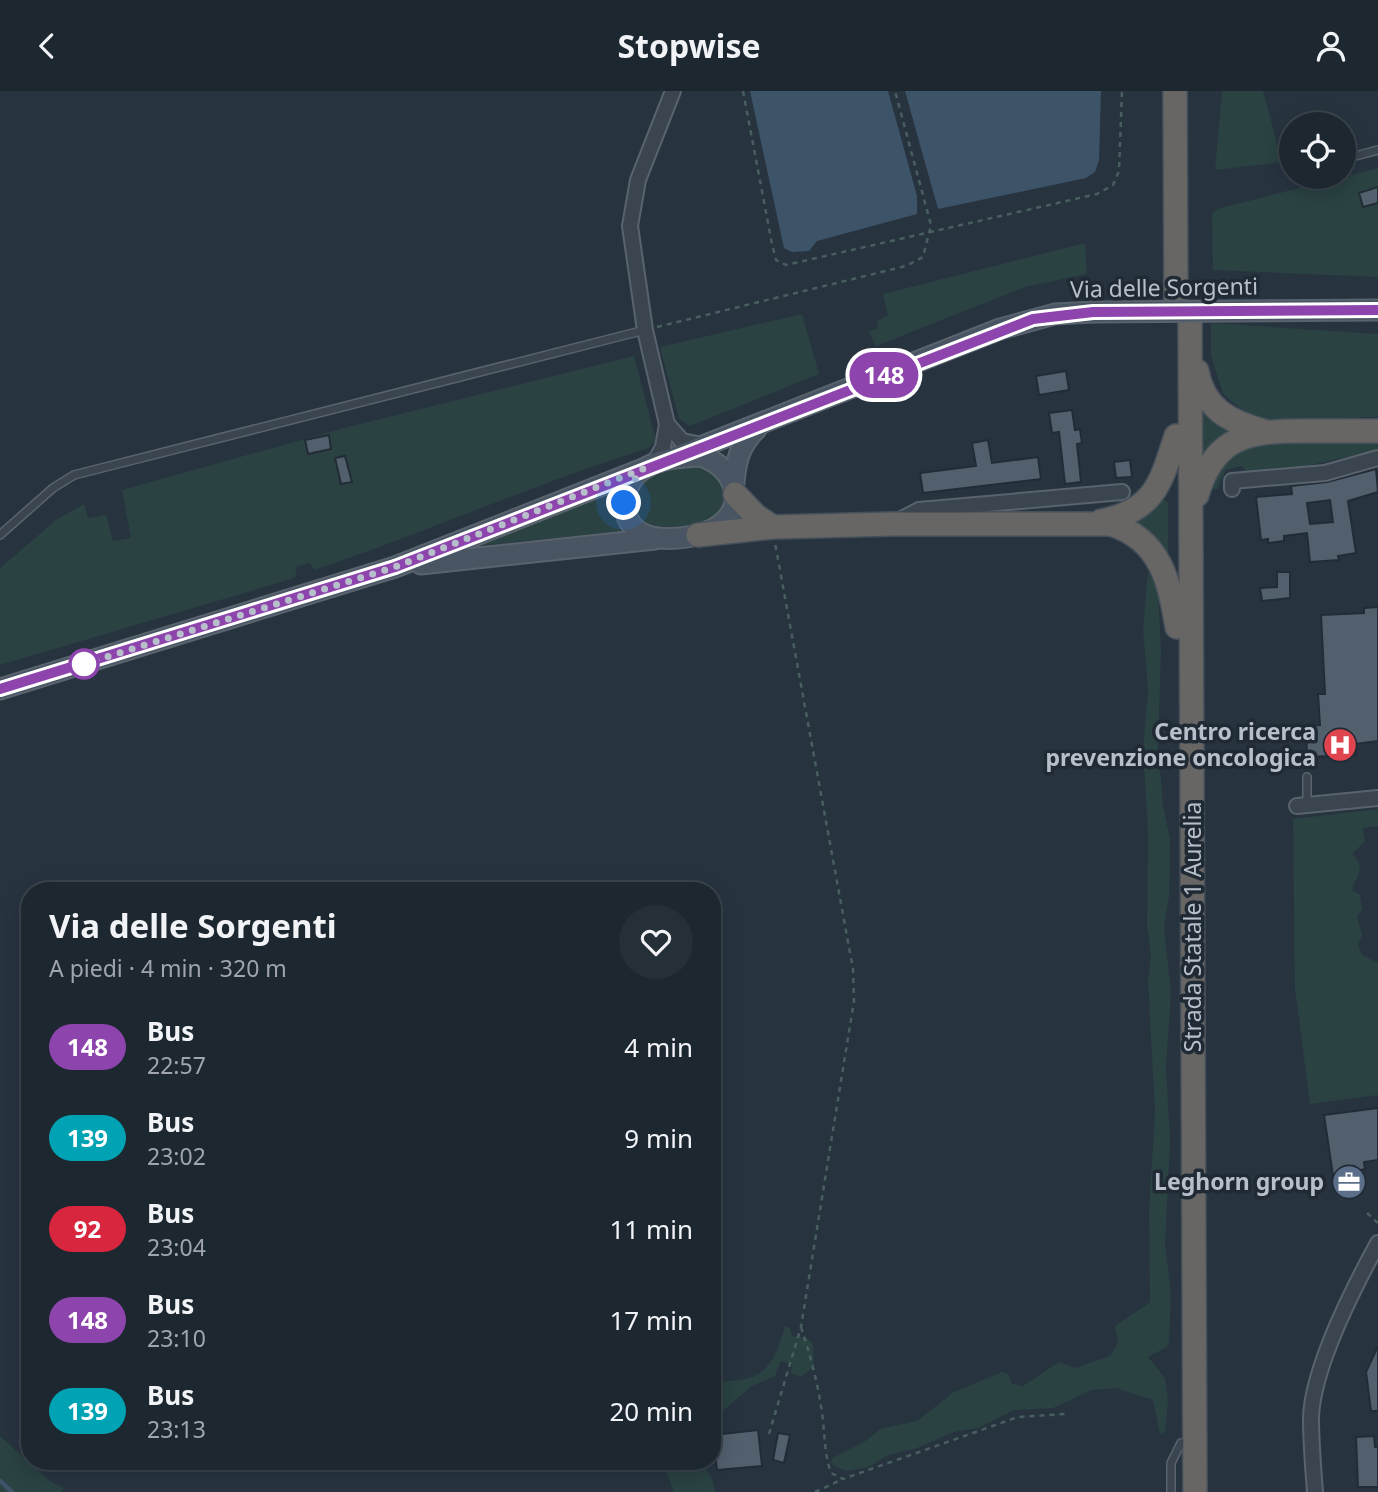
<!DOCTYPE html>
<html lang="it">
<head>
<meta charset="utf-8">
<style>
  body { margin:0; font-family:"Noto Sans",sans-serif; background:#252f38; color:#f1f3f6; height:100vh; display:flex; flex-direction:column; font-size:26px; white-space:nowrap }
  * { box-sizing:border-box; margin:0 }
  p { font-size:23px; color:#a0a5ab }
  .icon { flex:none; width:38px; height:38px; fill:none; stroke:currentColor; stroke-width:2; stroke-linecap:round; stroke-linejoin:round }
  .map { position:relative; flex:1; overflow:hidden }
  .side { position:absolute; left:21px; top:791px; width:700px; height:588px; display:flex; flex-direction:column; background:#1d2730; border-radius:28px; box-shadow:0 4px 18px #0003,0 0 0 2px #3b444c }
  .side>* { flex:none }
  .badge { padding:0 14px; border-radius:23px; font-size:24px; line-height:46px }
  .tools { position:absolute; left:1279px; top:21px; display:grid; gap:14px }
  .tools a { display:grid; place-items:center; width:77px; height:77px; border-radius:50%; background:#1d2730; box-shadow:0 4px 18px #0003,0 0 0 2px #3b444c; font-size:35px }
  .you { position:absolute; width:35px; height:35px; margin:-18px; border:5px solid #fff; border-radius:50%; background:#1a73e8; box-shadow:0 0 0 10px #1a73e833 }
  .map>.badge { position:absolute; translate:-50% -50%; box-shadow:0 0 0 4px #fff }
  .round { display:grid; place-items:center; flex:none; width:74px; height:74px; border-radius:37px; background:#252f38 }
  .summary { display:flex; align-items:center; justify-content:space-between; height:119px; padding:0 28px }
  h1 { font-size:33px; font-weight:700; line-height:52px }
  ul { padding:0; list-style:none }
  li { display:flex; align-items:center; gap:21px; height:91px; padding:0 28px }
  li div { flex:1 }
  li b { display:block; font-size:26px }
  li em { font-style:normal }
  li .badge { min-width:77px; font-weight:700; text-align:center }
  header { display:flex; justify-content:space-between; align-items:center; height:91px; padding:0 28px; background:#1d2730; font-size:32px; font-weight:700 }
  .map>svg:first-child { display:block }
  .green { fill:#2a4242 }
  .water { fill:#3d5368 }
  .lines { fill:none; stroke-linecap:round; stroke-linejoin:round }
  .stream { stroke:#3d5368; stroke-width:4.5 }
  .building { fill:#525f6d; stroke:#222c37; stroke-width:2; fill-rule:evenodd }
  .service-casing { stroke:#59636d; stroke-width:10 }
  .minor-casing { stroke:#59636d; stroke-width:18 }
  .secondary-casing { stroke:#59636d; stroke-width:23 }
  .trunk-casing { stroke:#46505a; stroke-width:26 }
  .path { stroke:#495f5f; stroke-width:2.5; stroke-dasharray:5 5; stroke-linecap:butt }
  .service { stroke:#3b4550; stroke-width:7 }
  .minor { stroke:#3b4550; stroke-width:14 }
  .secondary { stroke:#495563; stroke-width:19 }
  .trunk { stroke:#676664; stroke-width:23 }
  .secondary-bridge-casing { stroke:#59636d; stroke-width:23; stroke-linecap:butt }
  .secondary-bridge { stroke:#495563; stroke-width:19 }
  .line-casing { stroke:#fff; stroke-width:16 }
  .line { stroke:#8e44ad; stroke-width:10 }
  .walk { stroke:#b7c0ca; stroke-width:7; stroke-dasharray:0 12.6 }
  .stop-dot { fill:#fff; stroke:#8e44ad; stroke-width:3.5 }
  .labels { text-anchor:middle; stroke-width:7; stroke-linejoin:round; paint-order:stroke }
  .street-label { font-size:23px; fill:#b7c0ca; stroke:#202a35 }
  .poi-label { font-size:23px; font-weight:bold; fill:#b7c0ca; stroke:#202a35; text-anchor:end }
</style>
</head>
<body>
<header><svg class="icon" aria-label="back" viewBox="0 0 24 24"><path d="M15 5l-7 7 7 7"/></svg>Stopwise<svg class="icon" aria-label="person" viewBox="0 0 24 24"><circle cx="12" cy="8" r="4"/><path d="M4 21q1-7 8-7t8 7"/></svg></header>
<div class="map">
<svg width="1378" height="1401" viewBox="0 0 1378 1401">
  <rect width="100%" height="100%" fill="#273440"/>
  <path class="green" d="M1222,0h41l19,71 -67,8z
    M1378,77v109l-165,-7 -1,-55 5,-6z
    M1085,152l2,31 -62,13 -149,59 -7,-14 9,-4 -1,-7 11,-5 -5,-22z
    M802,223l17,60 -129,52 -11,-7 -19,-72z
    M1211,232l167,11v83l-123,3 -32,-26 -12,-38z
    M634,265l22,84 -7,8c-113,35 -222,84 -335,122l-4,-7 -13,3 -2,11 -7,3 -288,85v-97l56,-48 28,-16 4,14 18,-3 7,26 18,-3 -9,-48 222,-62z
    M1198,310l37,28 -30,28h-5z
    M1266,347h112v12l-85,19 -44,5 -8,-8 -15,4 -9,19 -12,1 13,-28z
    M682,373l26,2 17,18c0,10 2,20 -4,28 -11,14 -48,16 -65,14 -10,0 -16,-7 -23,-14l2,-24 8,-7z
    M616,400l-1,16 11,24 -151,15z
    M1162,407l6,5v48l-4,3 -35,-33z
    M1148,480l10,22 3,56 -3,96 5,60 7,34 -1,57 -5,32 7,65 -5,74 4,74 -5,104 6,48 -2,48 -2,6 -19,10 17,21 3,23 -3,31 -5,3 -7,-35 -37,-12 -24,2 -39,18 -39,2 -36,18 -24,4 -37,16 -29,7 -19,12 -23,4 -15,-7 2,-6 34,-18 13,-11 37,-8 37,-29 48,-20 6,2 4,10 11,2 36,-24 16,6 35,-12 8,-13 -3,-17 35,-24 -1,-91 6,-100 -7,-131 3,-24 -4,-29 1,-94 -5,-84 5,-59 -5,-61z
    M1378,718v17l-15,2 2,13 -13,13c16,16 3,22 0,36l8,5 2,14 -5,8 5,18 -4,10 4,10 16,8v132l-68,9 -15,-116 -2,-169z
    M785,1235l5,2 2,8 15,2 6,6 1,23 -13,10 -10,-4 1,-9 -11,-3 -6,15 -23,10 -33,28 -7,1v-34c49,2 60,-9 73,-55z
    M0,1345l50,45 14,7 -3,4h-61z
    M662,1370c27,0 49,-2 53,31h-41z"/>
  <path class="water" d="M750,0h138l29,105v18l-100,27 -8,10 -17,1 -8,-4z
    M905,0h196l-2,69 -4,12 -9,6 -148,31z"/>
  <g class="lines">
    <path class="stream" d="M0,1390l12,11"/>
  </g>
  <path class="building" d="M1378,96v16l-15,4 -4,-14z
    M1066,280l3,19 -30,5 -3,-19z
    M1072,319l3,20 5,-1 2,14 -5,1 4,38 -16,2 -6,-52 -7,1 -3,-20z
    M329,344l2,14 -23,5 -3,-14z
    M988,349l4,23 46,-6 3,22 -118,14 -3,-20 56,-7 -4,-23z
    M345,365l7,26 -11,2 -6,-26z
    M1130,369l2,17 -16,1 -2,-16z
    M1376,378l2,23 -30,9 8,52 -18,3 1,4 -29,2 -3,-29 -23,3v5l-16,2v-4l-7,1 -5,-43 36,-3 -1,-8 36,-4zM1330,409l3,22 -23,2 -3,-21z
    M1277,481h13v26l-28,3 -2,-13 17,-1z
    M1378,516v134l-23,3 1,11 -49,2 -1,-31 14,-1 -2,-31h7l-4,-79 43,-2v-5z
    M1378,1017v52l-14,2 1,7 -4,1 2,14 -28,5 -11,-74z
    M1378,1255v65h-7l-5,-39z
    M758,1339l4,36 -45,4 -4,-35z
    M778,1342l12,2 -6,28 -11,-3z
    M1374,1345l1,11h3v40h-20l-2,-50z"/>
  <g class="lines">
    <g class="service-casing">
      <path id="service" d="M1344,68l34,-9
        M0,444l53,-47 21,-13 571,-145
        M1307,686v28
        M1171,1401v-29l10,-20"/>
    </g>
    <g class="minor-casing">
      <path id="minor" d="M667,333l15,17 20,4
        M653,374l10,-18 4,-23 -22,-94 -15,-104 8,-46 35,-89
        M1232,398v-8l93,-8 53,-15
        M898,430l21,-11 203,-18
        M1297,715l81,-8
        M1315,1401c-2,-25 -4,-50 -4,-75 2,-50 43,-130 67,-174"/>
    </g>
    <g class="secondary-casing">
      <path id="secondary" d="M700,365c31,8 50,46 20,69 -16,12 -49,16 -68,12 -34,-8 -35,-49 -10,-67 17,-12 39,-13 58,-14z
        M675,366l325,-128 55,-15 38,-2
        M734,392c2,-24 6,-38 23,-55
        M421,473l234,-25
        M0,598l395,-122 248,-98"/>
    </g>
    <g class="trunk-casing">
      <path id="trunk" d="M1175,0l1,209
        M1190,228l5,1173
        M1197,280c7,38 33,51 67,60
        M735,403l21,22 17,11
        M1197,404c17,-58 50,-64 104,-64 26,0 51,0 77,0
        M1101,430c54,-10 60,-39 75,-85
        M698,444l75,-8 120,-3h218c50,16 58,57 66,103"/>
    </g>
    <path class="path" d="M743,0l29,153 4,16 10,5 311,-71 16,-9 6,-14 3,-80
      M657,236l249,-61 17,-9 8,-32 -36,-134
      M1367,1122l11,10
      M801,1236c9,28 17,56 21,86 3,21 2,40 9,60l12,6 175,-62 47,-3
      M769,1343l32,-107 53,-326 -1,-32 -78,-426
      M815,1401l28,-13"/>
    <use href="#service" class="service"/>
    <use href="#minor" class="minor"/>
    <use href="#secondary" class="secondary"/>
    <use href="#trunk" class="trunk"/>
    <g class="secondary-bridge-casing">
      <path id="secondary-bridge" d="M1093,221l285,-2"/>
    </g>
    <use href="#secondary-bridge" class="secondary-bridge"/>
  </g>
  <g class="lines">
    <g class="line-casing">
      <path id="line" d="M0,598l395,-122 638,-248 60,-7 285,-2"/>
    </g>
    <use href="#line" class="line"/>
    <path class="walk" d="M84,573l311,-97 248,-98 -14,18 -5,16"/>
  </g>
  <defs>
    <g id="hospital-disc" transform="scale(1.75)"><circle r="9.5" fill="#e0444e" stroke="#202a35"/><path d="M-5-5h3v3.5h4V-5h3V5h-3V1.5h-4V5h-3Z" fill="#fff"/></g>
    <g id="office-disc" transform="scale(1.75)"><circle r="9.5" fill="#5c6f8a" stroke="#202a35"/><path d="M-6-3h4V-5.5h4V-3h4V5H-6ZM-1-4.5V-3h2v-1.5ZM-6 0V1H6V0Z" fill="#fff"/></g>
  </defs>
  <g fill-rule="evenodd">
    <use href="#hospital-disc" x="1340" y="654"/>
    <use href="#office-disc" x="1349" y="1091"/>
  </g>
  <circle class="stop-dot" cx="84" cy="573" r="14"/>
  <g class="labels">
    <g class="street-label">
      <text transform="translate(1164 197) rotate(-1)" y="8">Via delle Sorgenti</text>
      <text transform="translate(1193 836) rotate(-90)" y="8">Strada Statale 1 Aurelia</text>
    </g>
    <g class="poi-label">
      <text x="1316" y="649">Centro ricerca<tspan x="1316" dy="26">prevenzione oncologica</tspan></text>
      <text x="1324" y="1099">Leghorn group</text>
    </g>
  </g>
</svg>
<div class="tools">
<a><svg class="icon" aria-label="locate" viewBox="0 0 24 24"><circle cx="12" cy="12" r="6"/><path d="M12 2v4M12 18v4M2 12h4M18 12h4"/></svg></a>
</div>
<div class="you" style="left:624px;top:412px"></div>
<b class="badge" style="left:884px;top:284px;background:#8e44ad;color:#fff">148</b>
<section class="side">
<div class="summary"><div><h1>Via delle Sorgenti</h1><p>A piedi · 4 min · 320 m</p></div><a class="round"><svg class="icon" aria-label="heart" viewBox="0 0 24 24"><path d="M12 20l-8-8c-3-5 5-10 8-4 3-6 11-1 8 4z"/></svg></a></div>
<ul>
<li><span class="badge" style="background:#8e44ad;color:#fff">148</span><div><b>Bus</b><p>22:57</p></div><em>4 min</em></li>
<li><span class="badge" style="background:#00a3b4;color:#fff">139</span><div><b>Bus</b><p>23:02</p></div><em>9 min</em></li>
<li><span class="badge" style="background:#d7263d;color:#fff">92</span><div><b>Bus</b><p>23:04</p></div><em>11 min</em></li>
<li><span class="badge" style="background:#8e44ad;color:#fff">148</span><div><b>Bus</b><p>23:10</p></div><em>17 min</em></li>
<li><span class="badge" style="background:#00a3b4;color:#fff">139</span><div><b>Bus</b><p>23:13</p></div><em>20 min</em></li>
</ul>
</section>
</div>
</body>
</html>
